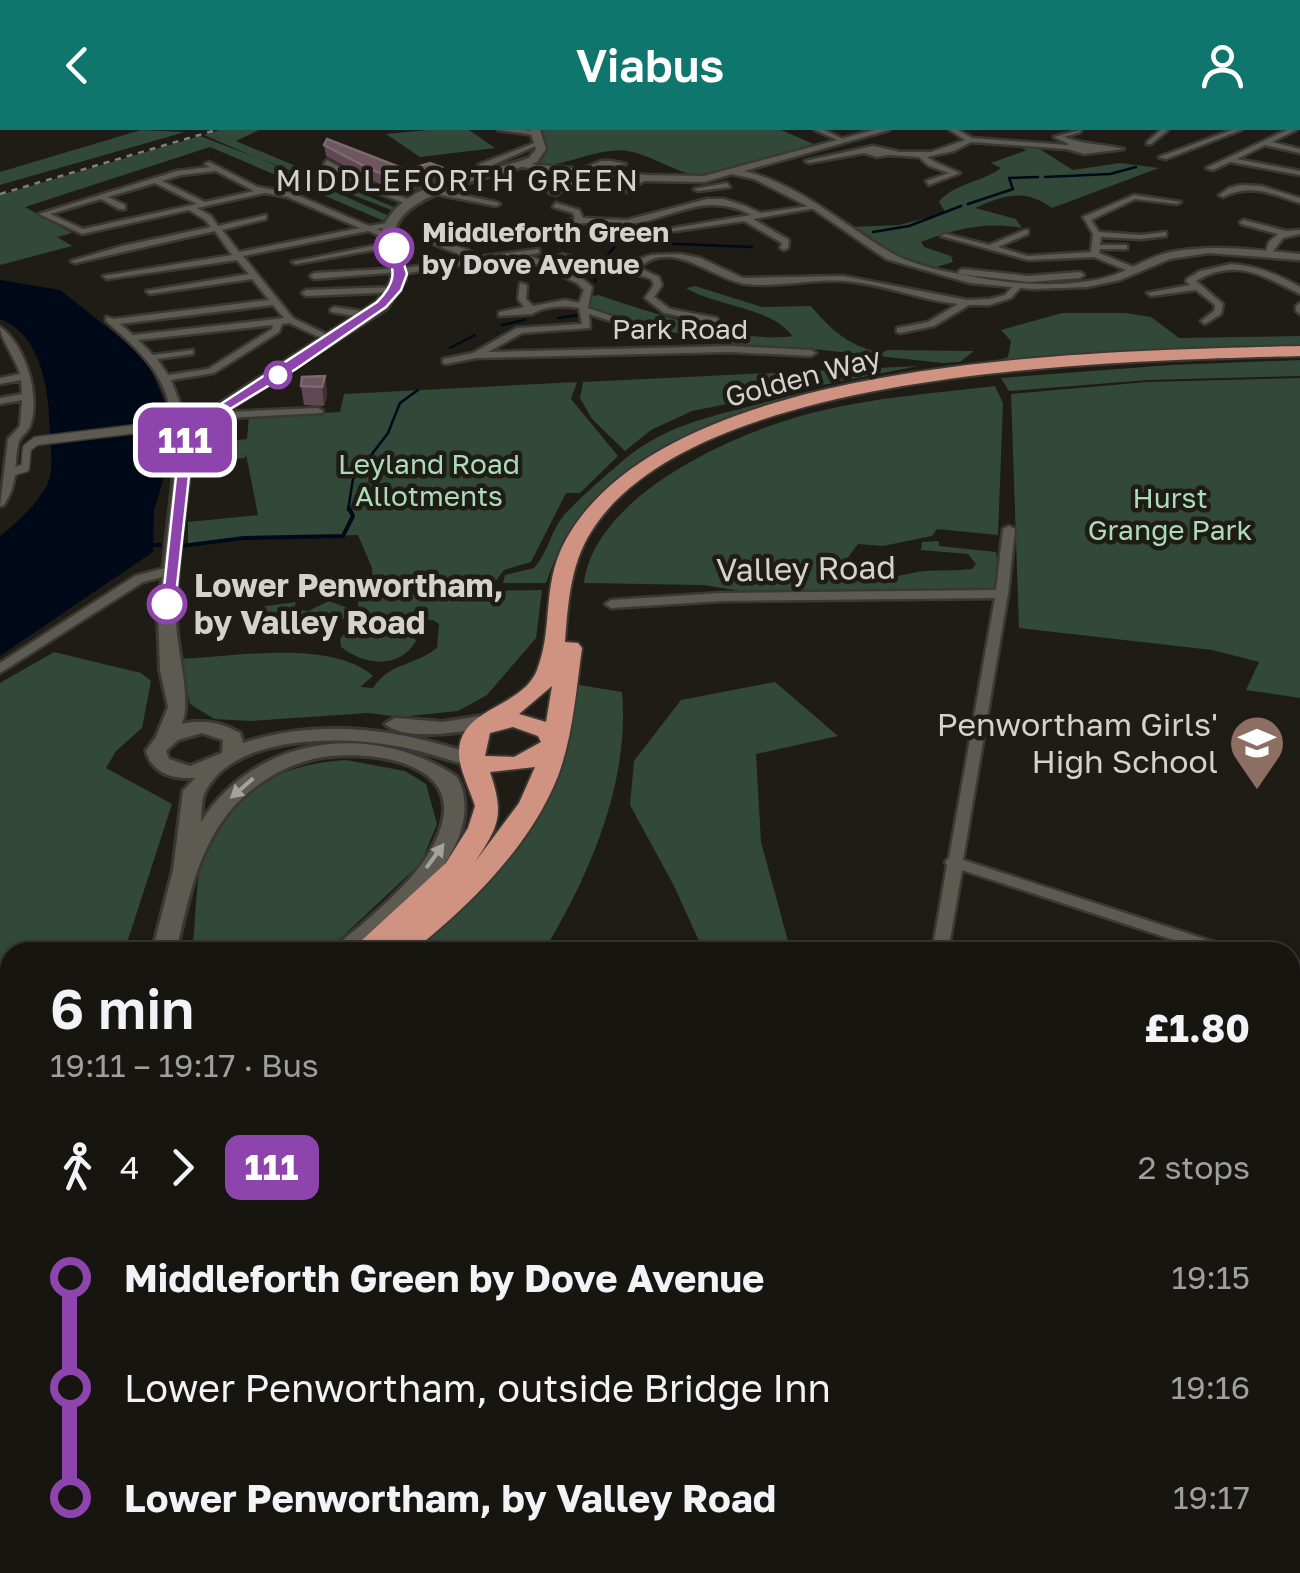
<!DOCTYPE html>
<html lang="en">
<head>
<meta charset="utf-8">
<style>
  body { margin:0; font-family:"Golos Text",sans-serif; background:#201e19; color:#f1f3f6; height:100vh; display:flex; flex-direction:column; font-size:38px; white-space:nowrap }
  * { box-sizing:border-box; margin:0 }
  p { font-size:32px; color:#9e9f9f }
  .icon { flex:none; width:55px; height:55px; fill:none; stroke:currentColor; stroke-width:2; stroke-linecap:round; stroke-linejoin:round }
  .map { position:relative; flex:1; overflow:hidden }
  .details { position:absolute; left:0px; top:812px; width:1300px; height:632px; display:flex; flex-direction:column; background:#171510; border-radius:30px 30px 0 0; box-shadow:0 2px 8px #0004,0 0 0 2px #363430 }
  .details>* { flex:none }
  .badge { padding:0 20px; border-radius:15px; font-size:35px; line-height:65px }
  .map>.badge { position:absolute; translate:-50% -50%; box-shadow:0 0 0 5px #fff }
  .legs { display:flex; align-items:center; gap:15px; height:110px; padding:0 50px; font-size:32px }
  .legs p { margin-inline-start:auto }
  .head { display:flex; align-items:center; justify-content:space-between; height:170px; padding:0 50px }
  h1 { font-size:55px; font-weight:600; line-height:75px }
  ul { padding:0 50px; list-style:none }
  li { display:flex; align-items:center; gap:35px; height:110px; font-size:38px }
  li i { display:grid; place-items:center; width:15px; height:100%; margin:0 12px; background:currentColor }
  li i::after { content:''; width:25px; height:25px; margin:-12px; border:8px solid; border-radius:50%; background:#171510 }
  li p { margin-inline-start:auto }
  li:first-child i { background:linear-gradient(#0000 50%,currentColor 0) }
  li:last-child i { background:linear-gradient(currentColor 50%,#0000 0) }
  header { display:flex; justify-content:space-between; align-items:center; height:130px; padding:0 50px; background:#0f766e; color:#fff; font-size:45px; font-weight:600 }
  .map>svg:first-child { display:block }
  .green { fill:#324839 }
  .water { fill:#000918 }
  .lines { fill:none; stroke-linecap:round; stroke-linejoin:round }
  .stream-far1 { stroke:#000918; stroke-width:2.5 }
  .stream { stroke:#000918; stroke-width:4 }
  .pedestrian-casing { stroke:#3a3834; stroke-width:11 }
  .minor-casing { stroke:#3a3834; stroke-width:5 }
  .tertiary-casing { stroke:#3a3834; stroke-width:5 }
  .secondary-casing { stroke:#3a3834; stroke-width:6 }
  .trunk-casing { stroke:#3a3834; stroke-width:4 }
  .pedestrian { stroke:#5d5a52; stroke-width:8 }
  .minor { fill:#5d5a52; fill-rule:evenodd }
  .tertiary { fill:#5d5a52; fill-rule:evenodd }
  .secondary { fill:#5d5a52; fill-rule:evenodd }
  .trunk { fill:#d09382; fill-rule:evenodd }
  .rail { stroke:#827f7a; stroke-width:2.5; stroke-dasharray:6 6; stroke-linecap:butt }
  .wall { fill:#614751 }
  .shaded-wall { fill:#413034 }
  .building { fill:#6d565f; stroke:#7d6a70; stroke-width:2.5 }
  .oneway { fill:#a4a29c }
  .line-1 { fill:#8e44ad; stroke:#fff; stroke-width:2.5 }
  .stop-1-dot { fill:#fff; stroke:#8e44ad; stroke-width:5 }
  .labels { text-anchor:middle; stroke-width:9; stroke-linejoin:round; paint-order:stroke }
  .far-stop-label { font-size:28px; font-weight:bold; fill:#d4d2ce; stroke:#1f1c16; text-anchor:start }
  .far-street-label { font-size:28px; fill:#d4d2ce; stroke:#1f1c16 }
  .far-park-label { font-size:28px; fill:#aadcb9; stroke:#1f1c16 }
  .far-neighbourhood-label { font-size:30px; letter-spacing:2.5px; fill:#d4d2ce; stroke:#1f1c16 }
  .street-label { font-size:32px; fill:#d4d2ce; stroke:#1f1c16 }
  .stop-label { font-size:32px; font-weight:bold; fill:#d4d2ce; stroke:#1f1c16; text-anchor:start }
  .poi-label { font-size:32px; fill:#d4d2ce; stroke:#1f1c16; text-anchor:end }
</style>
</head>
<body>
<header><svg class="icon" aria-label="back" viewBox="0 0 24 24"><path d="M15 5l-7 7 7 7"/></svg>Viabus<svg class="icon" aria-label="person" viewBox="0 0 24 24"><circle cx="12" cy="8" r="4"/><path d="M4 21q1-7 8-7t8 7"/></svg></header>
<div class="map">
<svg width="1300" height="1443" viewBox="0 0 1300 1443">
  <rect width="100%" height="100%" fill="#1f1c16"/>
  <path class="green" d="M141,0l44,2 -185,53v-13z
    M219,0h40l-23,11 160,67 -5,2 -130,-51 126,56 -3,6 -174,-74 -185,60 47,26 -15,4 15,9 -72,19v-70l200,-59 57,22 -53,-23z
    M428,0h41l26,18 -75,9 -34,-23z
    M539,0h242l33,14c-29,8 -93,37 -120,31 -22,-5 -44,-20 -66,-24 -32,-5 -72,21 -99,14l15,-11z
    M1009,14l26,2 38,24 47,-7 39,5 -107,40c-27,-20 -48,-13 -77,0l41,11 6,9c-36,-7 -68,1 -101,14l3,5 27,9 2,6 -20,6 -27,-9 -29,-12 -26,-20 48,-2 47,-12 -7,-11c13,-18 44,-20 62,-34l-10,-5 36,-13z
    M695,156l67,21 49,-1c22,26 37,39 70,47l7,-3 86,1 -14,11 -17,1 -140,-15 -2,4c-73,-6 -143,-21 -214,-43l1,-12 10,-2c45,15 149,50 194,41 -18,-28 -77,-30 -106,-48z
    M1062,183h63l26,4 28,21 121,-2v11l-308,20 -2,-4 18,-6 3,-16 -10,-11z
    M1300,230v16l-152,4 -139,11 -8,-13 170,-13z
    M983,235c-53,10 -105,24 -157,36 -119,29 -236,51 -280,182h-43l2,-8 29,-7c14,-15 17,-38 30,-53 18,-19 42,-40 62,-57 39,-31 78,-40 125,-52 76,-20 153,-39 232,-41z
    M918,236l-226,45 -41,19 -26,21 -33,-32 -12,-21 3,-16z
    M1300,248v320l-54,-8 13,-28 -47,-12 -193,-22 -8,-234 136,-12z
    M577,252l-6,17 47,57 -38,37h-14l-35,69 -27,8 -9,12 -122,2 -1,-16 -14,-33 -106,4 -64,8v-25l70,-7 -12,-61 -1,4 -43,3 -1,-16 46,-6 2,-22 91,-5 4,-18z
    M995,256l8,17 -5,132 -61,-6 -5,7 -49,10 -25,-2 -18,24c23,23 57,6 84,3 16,-1 32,0 48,-2l4,-5 -8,-10 -47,-4 1,-8 17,-1v5l57,6 4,32 -8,6 -250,1 -39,-6 -119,-2c11,-90 158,-154 236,-172 57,-14 117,-18 175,-25z
    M542,460l-6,48 -49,57 -29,16 -58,6 -32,-4 -116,8 -38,-2 -24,-15 -11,-45c54,-2 152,-20 194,17l-13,11 13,1c16,-25 43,-23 64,-40l2,-24 -6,-4 -27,2 10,19c-17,29 -52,24 -75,6l-1,-8 19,-23 -1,-15 22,-9z
    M329,471l19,7 -1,9 -54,22 -12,-15 -29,-16 44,-6 -2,7 14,2z
    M54,522l87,21 10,8 -9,47 -26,23 -10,17 66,36 -48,148h-114v100l-10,2v-371z
    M775,552l63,54 -82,18 5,88 30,110h-94l2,-11 -25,-55 -44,-81 4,-44 47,-61z
    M573,554l49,8c8,90 -32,182 -77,257l-3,3h-139l72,-64 35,-42z
    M346,630l59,11 21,13 11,40 -16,39 -95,89h-134c4,-32 3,-70 12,-101 18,-61 84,-88 142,-91z
    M10,1169v141l-10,6v-142z"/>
  <path class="water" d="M0,150l60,10 86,68 25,59 -2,43 -15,51 -1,41 -153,104v-120c17,-13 37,-32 47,-51 8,-17 3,-37 3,-54 -1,-40 -8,-96 -50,-112z"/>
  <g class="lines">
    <path class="stream-far1" d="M1045,47l65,-3 26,-7
      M968,74l45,-15 -4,-11 29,-1
      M873,102l36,-6 52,-20
      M628,112l124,5
      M602,132l13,-16
      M595,151l1,-11
      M558,188l22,-3
      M502,195l23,-5
      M450,218l25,-13
      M348,380l5,-31 35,-46 12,-30 18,-13"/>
    <path class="stream" d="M153,415h7
      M182,416l62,-8 99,-2 10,-20 -4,-8"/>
    <g class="pedestrian-casing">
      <path id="pedestrian" d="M8,343l17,-5 2,-20 9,-7 142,-17"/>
    </g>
    <g class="minor-casing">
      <path id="minor" d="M498,0h26l14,3 -3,2z
        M815,0h9l21,10 -5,1z
        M950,0h8l14,8 95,7 2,-1 -15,-7 27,-7 -1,2 -16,5c20,8 40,7 60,12l-40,5 -17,-5 -96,-7 -17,9 -27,6 8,5 25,11 -31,12 -3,-4 23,-8 -20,-7 -10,-9 -31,-2 -11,2 -13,-4 -55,10 -4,-2 68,-15 27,6h31l34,-12z
        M1161,0h7l-17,14h-4v-2z
        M1232,0h9l-75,29 -7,-2z
        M1287,0h9l-24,12 28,7v4l-35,-8 -28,14 63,12v4l-70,-13 -17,8 -7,-2z
        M537,12l5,1 -56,25 -23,17 -7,-2 24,-19z
        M327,30l43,24 47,19 -7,2 -46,-17 -40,-24z
        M601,31h10l15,3 -31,4 -39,27 -7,-2 33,-24z
        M209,32l49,25 34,6 77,33 24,-4v4l-16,3 16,8 -4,2 -21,-8 -125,25 50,62 43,21 -8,2 -39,-18 -7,1 -3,8 -65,41 -43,7 10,26 2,15h9l5,3c-5,5 -19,5 -24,0 -6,-50 -31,-71 -67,-103v-4l8,2 155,-19 -17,-21 -102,15 -4,-3 103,-17 -12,-14 -130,19 -4,-3 129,-21 -17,-24 -140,32 -4,-2 51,-15 89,-19 -6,-7 -16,-10 -107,24 -43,-20 138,-43 33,-4 -5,-3zM216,41l38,20 -49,11 -43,-21 19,-6zM155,53l42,21 -114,25 -33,-15 51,-15 18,10h6v-4l-17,-8zM265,63l22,4 73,31 -121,24 -17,-22 44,-11v-4l-48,11 -7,-10 -14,-8zM273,175l11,13 -151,17 -13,-11zM273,195l-1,4 -64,40 -40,6 -11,-16 36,-5v-4l-40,5 -15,-15z
        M642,46l7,2 -24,14 -7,-2z
        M727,53l3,4 -32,4 -4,-2z
        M1241,55l20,1 39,12v5c-29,-9 -47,-20 -77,-6l-4,-2 10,-7z
        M438,60l58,12 4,2 -4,2 -61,-12z
        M1134,65l47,7 -4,2 -42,-5 -44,21 8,12 42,3 25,-3v4l-25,3 -40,-2 -1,8h27v4h-27l-1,4 37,15 1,2 -4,3 -39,-16 -66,3 -87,-24 4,-2 44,11 36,-15h3v4l-30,13 30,9 63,-4 2,-18 -10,-17z
        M707,69h16l20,6 18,8 56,-8 4,2 -68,12 36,21 -1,8 -4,2 -4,-2 2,-5 -38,-22 -102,15 -4,-2 113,-19c-46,-24 -74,2 -120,9 -18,2 -36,-3 -54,0 -31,5 -61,23 -91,7l4,-2c30,9 56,-3 85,-10l-2,-6 -20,-6 3,-4 23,7 4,8 44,2z
        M1244,90l42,11 14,-1v4l-17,4 -12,16h-6l4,-12 9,-8 -37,-10 -1,-2z
        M428,100l4,2 -2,5 38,13 10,7 61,-8v4l-11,2 55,24 9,8 -4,21 62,21 -5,3 -56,-18 1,14 -68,5 -34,19 242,-6 81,4 5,3 -5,3 -81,-4 -254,6 -30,6 -3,-1v-4l30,-6 44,-25 65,-4 -3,-16c-15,-3 -34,-2 -47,6l-33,2v-4l25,-5 -6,-8 2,-16 7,2 -1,14 7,7 32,-6 14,3 5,-13 -7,-7 -59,-27 -116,18 -4,-2 -84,7 -4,-3 4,-3 91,-5 64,-10 -46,-18 1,-8z
        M392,112l4,2 -1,2 -99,18 -4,-2z
        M562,124l34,10 24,3 11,-1 8,-7 12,-4 29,-1 20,4 43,20 100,-2 124,24 23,-1 15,-4 11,-12 7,2 -12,13 -21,7h-21l-35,21 -34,7 -3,-1v-4l31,-6 30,-18c-38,-4 -74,-20 -113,-23 -33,-3 -66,7 -99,3 -35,-5 -74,-47 -107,-16l20,9 3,8 -8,12 16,12 47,9 1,2 -4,3 -50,-10 -19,-15 9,-13 -3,-6c-17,-7 -32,-6 -50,-9 -14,-3 -28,-8 -42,-12l-1,-2z
        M1231,134c26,2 47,10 69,23v7c-37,-18 -64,-37 -104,-13l27,23 -2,10 -16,10 -4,-3 13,-10 1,-6 -19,-15 -45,6 -4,-3 43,-8 -4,-4 1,-2 13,-8z
        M962,139l67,7 51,-4 4,3 -4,3 -51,4 -70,-8 -1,-2z
        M396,157l4,3 -1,2 -93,4 -4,-3 4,-3z
        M1300,173v11l-4,-3v-5z
        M334,177l33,5 4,3 -4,3 -36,-6 -1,-2z
        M0,197c26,18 41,71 30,99 -3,8 -11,10 -12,19 -5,26 1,36 -14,60l-4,1 8,-67 12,-13 2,-26 -22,4v-6l22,-4 -1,-14 -21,4v-6l20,-4c-4,-15 -20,-36 -20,-47z
        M318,278l5,3 -1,2 -116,6 -5,-3 5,-3z
        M1009,396l6,3 -7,65 -45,266 269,88 2,4h-24l-248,-82 -14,82h-16l15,-87 -2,-3 4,-4 46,-260 -274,3 -110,7 -6,-4 6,-4 110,-7 275,-3 7,-61z
        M169,437l4,1v6l-30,8 -143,91v-10l135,-87z
        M10,1305v21l-10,4v-21z
        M223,1435h35l-4,8h-35z
        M699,1435h24l2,8h-24z"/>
    </g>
    <g class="tertiary-casing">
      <path id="tertiary" d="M874,0h15l-145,41c55,13 98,53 146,81 21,13 56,20 80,24 43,9 102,13 144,-1 19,-7 37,-19 57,-23 43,-8 86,-2 129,2v6l-91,-7 -39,6 -50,21 -33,7 -54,2 -63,-6 -84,-24 -73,-50 -59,-30 -22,-5 -28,8 -59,-1 -132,-15 5,-3 127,12 59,1z
        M10,932v44l-10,6v-45z
        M1290,1176l10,3v44l-10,-4z"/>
    </g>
    <g class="secondary-casing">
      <path id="secondary" d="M530,0h10l6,19 -9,13c-33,13 -141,30 -142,72 -1,16 10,30 10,46l-18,28 -193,124c-6,61 -18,124 -18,186 0,32 16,79 6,106 20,-5 39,-2 58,9l3,10c80,-26 158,-13 236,13l3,4 -10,6c-28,-7 -54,-17 -82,-21 -53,-9 -156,-10 -185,47 -4,7 -3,22 -4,30 56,-88 173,-101 256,-45 34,62 -54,140 -97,175h-27c7,-12 22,-21 33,-31 29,-26 69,-61 77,-102 13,-63 -89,-70 -130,-60 -29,7 -57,24 -78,46 -37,41 -47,95 -59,147h-24l21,-82 10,-79 12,-13c-23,1 -42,-4 -49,-27l10,-14 12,-30 -8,-37 -2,-54 21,-186 198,-128 15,-22 -10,-49c19,-53 102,-56 147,-73l7,-9zM202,603l21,7 -1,13 -32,13 -21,-7 -3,-8 12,-11z
        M487,585l10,6 -3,4c-26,7 -89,17 -109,-1l10,-6 48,4z
        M10,925v18l-10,3v-18z
        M10,969v23l-10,3v-23z"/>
    </g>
    <g class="trunk-casing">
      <path id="trunk" d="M1300,216v10c-178,5 -606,10 -709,176 -21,33 -23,73 -26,110l13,1 4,5c-6,43 -9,88 -24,128 -28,71 -88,129 -146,176h-63l97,-89 22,-35 7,-22c-5,-16 -15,-35 -16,-51 -2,-48 63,-46 78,-85 18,-45 2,-90 34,-139 112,-178 539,-180 729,-185zM552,556l-6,36 -27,-8zM513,597l25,9 3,6 -27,15 -29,-1 5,-23zM535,637l-16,36 -44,59c25,-37 29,-48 15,-90z
        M10,1020v28l-10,3v-28z
        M10,1050v29l-10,4v-30z"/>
    </g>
    <use href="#pedestrian" class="pedestrian"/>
    <use href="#minor" class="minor"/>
    <use href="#tertiary" class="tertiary"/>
    <use href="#secondary" class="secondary"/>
    <use href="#trunk" class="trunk"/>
    <path class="rail" d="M0,64l216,-64"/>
  </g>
  <path class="wall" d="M324,15l83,25 35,9 -37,15 -33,-13 -46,-25z
    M325,246l2,19 -3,11 -20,-1 -3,-19z"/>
  <path class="shaded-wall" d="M441,37l1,12 -37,15 -1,-12z
    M325,246l2,19 -3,11 -2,-19z"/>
  <path class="building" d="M327,9l80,31 23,-7 11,4 -37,15 -34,-13 -46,-24z
    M325,246l-3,11 -21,-1 1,-9z"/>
  <defs><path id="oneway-solid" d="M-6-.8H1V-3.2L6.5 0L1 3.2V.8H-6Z" transform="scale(2.5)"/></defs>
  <g class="oneway">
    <use href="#oneway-solid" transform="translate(242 658) rotate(139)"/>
    <use href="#oneway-solid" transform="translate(435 726) rotate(-54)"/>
  </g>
  <path class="line-1" d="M394,115l5,3 8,26 -6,16 -15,17 -90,62 -102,62 -19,173 -13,3 19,-177 196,-128c19,-19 18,-29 11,-54z"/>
  <defs>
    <g id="school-pin" transform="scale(2.875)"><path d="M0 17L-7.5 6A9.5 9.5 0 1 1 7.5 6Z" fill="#8d6e63" stroke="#1f1c16"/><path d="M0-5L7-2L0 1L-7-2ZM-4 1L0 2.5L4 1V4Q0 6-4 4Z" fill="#fff"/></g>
  </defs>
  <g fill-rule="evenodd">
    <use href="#school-pin" x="1257" y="613"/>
  </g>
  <g class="stop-1-dot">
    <circle cx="394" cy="118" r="18"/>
    <circle cx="278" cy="245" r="12"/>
    <circle cx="167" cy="474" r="18"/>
  </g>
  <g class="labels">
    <g class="far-stop-label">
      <text x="422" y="112">Middleforth Green<tspan x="422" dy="32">by Dove Avenue</tspan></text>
    </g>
    <g class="far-street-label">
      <text x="680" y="209">Park Road</text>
      <text transform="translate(803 247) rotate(-15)" y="10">Golden Way</text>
    </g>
    <g class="far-park-label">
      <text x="429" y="344">Leyland Road<tspan x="429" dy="32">Allotments</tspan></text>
      <text x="1170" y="378">Hurst<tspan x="1170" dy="32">Grange Park</tspan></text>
    </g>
    <g class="far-neighbourhood-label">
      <text x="458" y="61">MIDDLEFORTH GREEN</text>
    </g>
    <g class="street-label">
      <text transform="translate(806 439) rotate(-1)" y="11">Valley Road</text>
    </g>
    <g class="stop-label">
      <text x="194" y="467">Lower Penwortham,<tspan x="194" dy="37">by Valley Road</tspan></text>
    </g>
    <g class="poi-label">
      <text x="1218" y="606">Penwortham Girls'<tspan x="1218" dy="37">High School</tspan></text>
    </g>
  </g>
</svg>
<b class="badge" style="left:185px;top:310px;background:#8e44ad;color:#fff">111</b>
<section class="details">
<div class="head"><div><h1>6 min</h1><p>19:11 – 19:17 · Bus</p></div><b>£1.80</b></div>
<div class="legs"><svg class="icon" aria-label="walk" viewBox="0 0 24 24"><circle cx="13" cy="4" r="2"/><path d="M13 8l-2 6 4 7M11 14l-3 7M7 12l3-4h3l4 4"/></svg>4<svg class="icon" aria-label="forward" viewBox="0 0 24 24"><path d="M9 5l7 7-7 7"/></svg><b class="badge" style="background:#8e44ad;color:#fff">111</b><p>2 stops</p></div>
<ul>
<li><i style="color:#8e44ad"></i><b>Middleforth Green by Dove Avenue</b><p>19:15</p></li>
<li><i style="color:#8e44ad"></i><span>Lower Penwortham, outside Bridge Inn</span><p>19:16</p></li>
<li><i style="color:#8e44ad"></i><b>Lower Penwortham, by Valley Road</b><p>19:17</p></li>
</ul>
</section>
</div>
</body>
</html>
